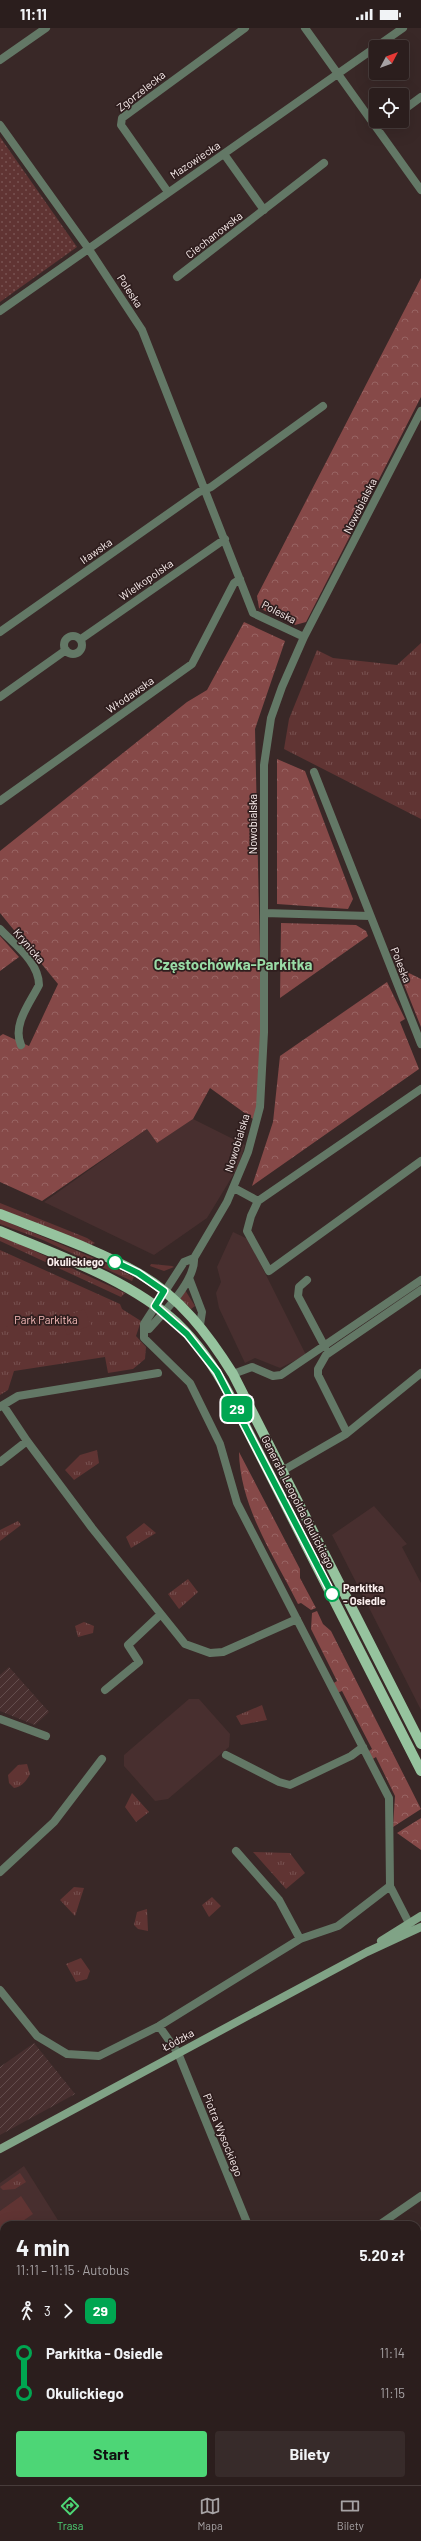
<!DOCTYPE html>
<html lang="pl">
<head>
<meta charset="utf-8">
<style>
  body { margin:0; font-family:Barlow,sans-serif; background:#372b2a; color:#f1f3f6; height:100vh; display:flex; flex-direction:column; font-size:15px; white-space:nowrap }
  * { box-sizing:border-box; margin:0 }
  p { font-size:13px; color:#a6a2a4 }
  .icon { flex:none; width:22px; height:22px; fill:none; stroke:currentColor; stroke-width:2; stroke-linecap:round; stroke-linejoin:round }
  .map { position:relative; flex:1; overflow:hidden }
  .panel { position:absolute; left:0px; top:2193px; width:421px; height:264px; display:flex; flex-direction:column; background:#2b1e1d; border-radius:12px 12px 0 0; box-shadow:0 4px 16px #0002,0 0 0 1px #473c3b }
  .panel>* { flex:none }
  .badge { padding:0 8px; border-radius:6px; font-size:14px; line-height:26px }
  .needle { width:26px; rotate:49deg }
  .buttons { position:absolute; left:369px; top:12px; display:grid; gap:8px }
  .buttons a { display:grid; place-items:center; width:40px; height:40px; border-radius:4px; background:#2b1e1d; box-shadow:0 4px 16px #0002,0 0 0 1px #473c3b; font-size:20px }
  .map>.badge { position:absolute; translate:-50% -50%; box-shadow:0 0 0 2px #fff }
  .legs { display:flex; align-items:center; gap:6px; height:44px; padding:0 16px; font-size:13px }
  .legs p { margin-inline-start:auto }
  .overview { display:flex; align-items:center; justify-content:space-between; height:68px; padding:0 16px }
  h1 { font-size:22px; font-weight:700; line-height:30px }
  .action { display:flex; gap:8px; margin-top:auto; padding:8px 16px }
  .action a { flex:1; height:46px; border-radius:4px; background:#4dd676; color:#111; font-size:16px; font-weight:700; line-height:46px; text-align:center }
  .action a+a { background:#372b2a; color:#f1f3f6 }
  ul { padding:0 16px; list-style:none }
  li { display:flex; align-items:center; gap:14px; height:40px; font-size:15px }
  li i { display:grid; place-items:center; width:6px; height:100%; margin:0 5px; background:currentColor }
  li i::after { content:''; width:10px; height:10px; margin:-5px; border:3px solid; border-radius:50%; background:#2b1e1d }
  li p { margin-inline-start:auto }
  li:first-child i { background:linear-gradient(#0000 50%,currentColor 0) }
  li:last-child i { background:linear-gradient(currentColor 50%,#0000 0) }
  .status { display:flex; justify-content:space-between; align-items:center; height:28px; padding:0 20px; background:#2b1e1d; direction:ltr }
  .status svg { height:11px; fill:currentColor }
  .tab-bar { display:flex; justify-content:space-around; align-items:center; height:56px; border-top:1px solid #473c3b; background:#2b1e1d; font-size:11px; color:#a6a2a4 }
  .tab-bar a { display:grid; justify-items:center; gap:2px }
  .tab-bar .current { color:#4dd676 }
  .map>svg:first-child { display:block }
  .built { fill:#482f2f }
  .industrial { fill:url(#industrial-furrows) }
  .grass { fill:url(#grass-tufts) }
  .forest { fill:url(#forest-crowns) }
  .garden { fill:url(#garden-dots) }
  .pitch { fill:#603433 }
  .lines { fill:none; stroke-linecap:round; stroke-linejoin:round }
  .street { stroke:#637866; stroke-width:8 }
  .secondary { stroke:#80a386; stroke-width:8 }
  .primary { stroke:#96c39e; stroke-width:10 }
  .line-1-casing { stroke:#fff; stroke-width:9 }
  .line-1 { stroke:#00a651; stroke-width:6 }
  .stop-1-dot { fill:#fff; stroke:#00a651; stroke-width:2 }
  .labels { text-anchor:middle; stroke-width:3.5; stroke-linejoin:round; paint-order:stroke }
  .street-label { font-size:11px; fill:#fbefee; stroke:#2f1e1e }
  .stop-label { font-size:11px; font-weight:bold; fill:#fbefee; stroke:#2f1e1e; text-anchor:end }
  .park-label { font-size:11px; fill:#fabfbd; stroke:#2f1e1e }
  .district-label { font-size:15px; font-weight:bold; fill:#99dca6; stroke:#2f1e1e }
</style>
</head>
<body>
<div class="status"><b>11:11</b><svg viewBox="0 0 49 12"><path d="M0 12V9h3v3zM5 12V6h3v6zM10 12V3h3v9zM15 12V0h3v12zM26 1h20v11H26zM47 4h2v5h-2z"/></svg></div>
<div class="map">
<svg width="421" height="2457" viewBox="0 0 421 2457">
  <defs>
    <pattern id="industrial-furrows" width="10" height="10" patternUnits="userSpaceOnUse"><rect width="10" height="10" fill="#482f2f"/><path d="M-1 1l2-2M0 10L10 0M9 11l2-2" fill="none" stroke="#634d4d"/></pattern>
    <pattern id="grass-tufts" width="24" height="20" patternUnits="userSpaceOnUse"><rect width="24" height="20" fill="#603433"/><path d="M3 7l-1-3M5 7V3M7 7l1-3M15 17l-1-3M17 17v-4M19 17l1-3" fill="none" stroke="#785251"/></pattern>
    <pattern id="forest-crowns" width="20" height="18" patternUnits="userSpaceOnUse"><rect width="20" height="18" fill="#864948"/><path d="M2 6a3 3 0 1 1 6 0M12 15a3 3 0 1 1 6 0" fill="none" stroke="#986463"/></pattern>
    <pattern id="garden-dots" width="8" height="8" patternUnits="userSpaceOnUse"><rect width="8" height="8" fill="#603433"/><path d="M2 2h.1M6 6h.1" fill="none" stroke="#785251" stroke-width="1.8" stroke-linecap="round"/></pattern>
  </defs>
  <rect width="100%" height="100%" fill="#392827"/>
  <path class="built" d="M193,1091l52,26 -7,22 -31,51 -53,37 -110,-53 103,-73 10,14z
    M233,1204l15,7 58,116 -26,13 -25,-10 -10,5 -26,-55 -3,-15 5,-11 -4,-15z
    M374,1478l33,38 -5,3 19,36v127l-89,-175z
    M189,1671h10l31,35 -1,13 -61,52 -13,2 -31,-35v-11z
    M24,2138l37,59h-57v84l-4,3v-129z"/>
  <path class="industrial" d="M9,1639l40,45 -14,13 -35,-14v-36z
    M34,2015l41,51 -75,41v-68z"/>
  <path class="grass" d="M421,615v176l-137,-70 5,-30 28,-69 16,8 64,7z
    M0,1175l87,35 8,5 -4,2 -91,-36z
    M0,1191l101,42 33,16 -2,4 -89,-41 -43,-16z
    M0,1207l125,58 -4,4 -121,-56z
    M0,1222l120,54 2,5 19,12 -5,15 10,11 -1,12 -12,10 -25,4 -3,-16 -91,14 -6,19 -8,5z
    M151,1236l21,2 2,1 -10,4 -14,-5z
    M185,1262l10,16 -4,3 -11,-11z
    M97,1422l2,13 -25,17 -9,-10 15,-15z
    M18,1493l3,4 -21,16v-11z
    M144,1495l12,10 -25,15 -5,-11z
    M188,1551l10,13 -19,17 -11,-15z
    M84,1594l10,4 -1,7 -15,4 -3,-11z
    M262,1677l5,15 -26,5 -5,-9z
    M27,1736l3,10c-3,6 -8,13 -16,14l-5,-5 -1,-8 10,-10z
    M132,1765l17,19 -13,10 -11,-15z
    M253,1824l37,1 15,20 -19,16z
    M74,1859l10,1 -9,28 -15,-16z
    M212,1869l9,9 -12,11 -7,-12z
    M147,1881l1,22 -10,-2 -4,-4 3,-13z
    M81,1930l9,13 -3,8 -11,3 -10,-18z
    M20,2145l6,9 -11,7 -12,1 -3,-3z"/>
  <path class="forest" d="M421,250v119l-115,225 -11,3 -36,-17 -2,-12z
    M244,594l41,19 -30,88 8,362 -10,28 -43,-31 -17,31 -36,24 -10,-14 -105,72 -42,-19v-146l3,-2 26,12 29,-62 -58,-71v-62l187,-149 20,-12z
    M277,731l28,12 48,128 -5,10 -71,-5z
    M281,895l75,2 10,6 2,5 -88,62z
    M0,908l19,21 -19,14z
    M397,939l24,12v48z
    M387,954l18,37 -5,3 19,47 -167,117 21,-64 7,-66z
    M239,1424l61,117v9l16,30 -5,2 -10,-7 -3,1c-24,-48 -58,-97 -59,-152z
    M317,1583l6,13 8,7 90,178 -28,18 2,-31 -19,-39 -5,3 -4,-8 5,-3 -30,-58 -5,2 -5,-9 5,-3 -26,-52 1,-16z
    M421,1790v32l-24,-17z"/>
  <path class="garden" d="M0,109l77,110 -77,55z"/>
  <path class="pitch" d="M0,1266l19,22 -19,16z
    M84,1281l7,16 -24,10 -6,-16z
    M21,2168l12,18 -16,11h-13v9l-4,3v-26z
    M4,2235v35l-4,3v-36z"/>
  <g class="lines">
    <path class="street" d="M305,0l116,162
      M0,32l46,-32
      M402,83l19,-14
      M0,97l88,123 54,82 111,283 51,24
      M377,100l10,-7
      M224,126l40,56
      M168,164l-47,-67 1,-7 123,-90
      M177,249l147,-114
      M0,283l403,-283
      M0,604l199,-140 12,-5 112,-81
      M64 617a9 9 0 1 1 18 0a9 9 0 1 1-18 0Z
      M81,611l144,-100
      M0,669l66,-47
      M314,744l107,272
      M0,773l192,-137 42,-81 6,-4
      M264,885l106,3
      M0,901c14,15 39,33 39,56 -9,18 -27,40 -18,60
      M234,1160l24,13 163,-112
      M258,1173l-7,15 -4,15 22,40 152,-110
      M189,1250l13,34 -2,13
      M307,1252l-8,7 -1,9 27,51
      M145,1301h4c15,-17 47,-49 45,-71
      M233,1346l19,-7 21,9 8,-1 140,-95
      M3,1377l15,-9 140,-23
      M0,1379l3,-2 24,36 65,87 93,116 25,9 13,-1 74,-33
      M347,1405l-29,-58v-6l8,-14 95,-65
      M0,1434l27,-21
      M282,1443l64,-37 75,-61
      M105,1662l34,-28 -11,-17 33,-31
      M0,1691l46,17
      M226,1727l53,27 11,3 61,-29 12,-9
      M236,1823l43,49 21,39
      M0,1844l54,-50 48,-63
      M412,1901l-22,-43 -1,-88 -152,-295 -17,-59 -30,-61 -46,-45v-14l40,-62 10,-4 33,-56 21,-50 12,-45 4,-75v-267l7,-47 11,-31 22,-50 117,-226
      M0,1962l37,46 30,18 32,2 60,-30 141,-87 38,-13 52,-40
      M159,1998l19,27 70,172
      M379,2197l42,-29
      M417,2274l4,-3
      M0,2426l4,7
      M17,2453l3,4
      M79,2457l5,-4"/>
    <path class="secondary" d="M381,1913l40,-25
      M0,2121l367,-197 54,-25"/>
    <path class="primary" d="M0,1186c43,17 98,36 138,59 42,24 70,61 95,101l188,370
      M0,1203c59,25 128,48 177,92 22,21 38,45 52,71l192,377
      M417,2366l4,-2
      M417,2387l4,-3
      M286,2457l6,-4
      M311,2457l7,-4"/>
  </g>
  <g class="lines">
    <g class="line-1-casing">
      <path id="line-1" d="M115,1234l23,11 26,18 -9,15 32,28 30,38 115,222"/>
    </g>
    <use href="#line-1" class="line-1"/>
  </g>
  <g class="stop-1-dot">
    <circle cx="115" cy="1234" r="7"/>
    <circle cx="332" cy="1566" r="7"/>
  </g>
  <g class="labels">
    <g class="street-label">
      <text transform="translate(141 63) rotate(-38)" y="4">Zgorzelecka</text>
      <text transform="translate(195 132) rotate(-34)" y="4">Mazowiecka</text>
      <text transform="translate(214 207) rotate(-38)" y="4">Ciechanowska</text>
      <text transform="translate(130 263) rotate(57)" y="4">Poleska</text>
      <text transform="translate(360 478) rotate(-63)" y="4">Nowobialska</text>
      <text transform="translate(96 523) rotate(-35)" y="4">Iławska</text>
      <text transform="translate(146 552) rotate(-35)" y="4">Wielkopolska</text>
      <text transform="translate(279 584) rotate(27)" y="4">Poleska</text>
      <text transform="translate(130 667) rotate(-35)" y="4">Włodawska</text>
      <text transform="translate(253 796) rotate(-90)" y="4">Nowobialska</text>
      <text transform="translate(29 918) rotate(50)" y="4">Krynicka</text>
      <text transform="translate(401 937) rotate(68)" y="4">Poleska</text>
      <text transform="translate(237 1115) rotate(-73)" y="4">Nowobialska</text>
      <text transform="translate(298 1474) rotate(63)" y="4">Generała Leopolda Okulickiego</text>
      <text transform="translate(178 2012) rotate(-28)" y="4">Łódzka</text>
      <text transform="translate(223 2107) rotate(68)" y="4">Piotra Wysockiego</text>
    </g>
    <g class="stop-label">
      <text x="104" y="1238">Okulickiego</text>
      <text x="343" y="1564" text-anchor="start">Parkitka<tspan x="343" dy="13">- Osiedle</tspan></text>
    </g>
    <g class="park-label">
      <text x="46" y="1296">Park Parkitka</text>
    </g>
    <g class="district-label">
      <text x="233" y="942">Częstochówka-Parkitka</text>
    </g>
  </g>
</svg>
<div class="buttons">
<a><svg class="needle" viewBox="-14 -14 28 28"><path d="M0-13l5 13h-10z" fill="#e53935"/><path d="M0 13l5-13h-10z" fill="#a6a2a4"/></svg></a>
<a><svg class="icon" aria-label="locate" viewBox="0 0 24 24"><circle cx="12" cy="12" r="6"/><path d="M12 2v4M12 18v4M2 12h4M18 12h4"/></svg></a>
</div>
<b class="badge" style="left:237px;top:1381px;background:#00a651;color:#fff">29</b>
<section class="panel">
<div class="overview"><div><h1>4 min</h1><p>11:11 – 11:15 · Autobus</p></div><b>5.20 zł</b></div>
<div class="legs"><svg class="icon" aria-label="walk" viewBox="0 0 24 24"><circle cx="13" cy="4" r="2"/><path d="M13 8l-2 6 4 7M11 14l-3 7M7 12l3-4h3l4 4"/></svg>3<svg class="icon" aria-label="forward" viewBox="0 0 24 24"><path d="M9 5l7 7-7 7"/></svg><b class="badge" style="background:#00a651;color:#fff">29</b></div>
<ul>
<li><i style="color:#00a651"></i><b>Parkitka - Osiedle</b><p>11:14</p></li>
<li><i style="color:#00a651"></i><b>Okulickiego</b><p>11:15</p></li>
</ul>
<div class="action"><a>Start</a><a>Bilety</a></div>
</section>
</div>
<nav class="tab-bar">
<a class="current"><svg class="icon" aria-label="directions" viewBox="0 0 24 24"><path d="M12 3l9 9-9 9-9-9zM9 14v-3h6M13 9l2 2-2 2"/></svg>Trasa</a>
<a><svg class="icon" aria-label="map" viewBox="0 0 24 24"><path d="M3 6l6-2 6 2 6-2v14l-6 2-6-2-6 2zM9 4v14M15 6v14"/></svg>Mapa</a>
<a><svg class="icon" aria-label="tickets" viewBox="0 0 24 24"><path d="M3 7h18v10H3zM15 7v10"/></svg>Bilety</a>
</nav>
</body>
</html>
